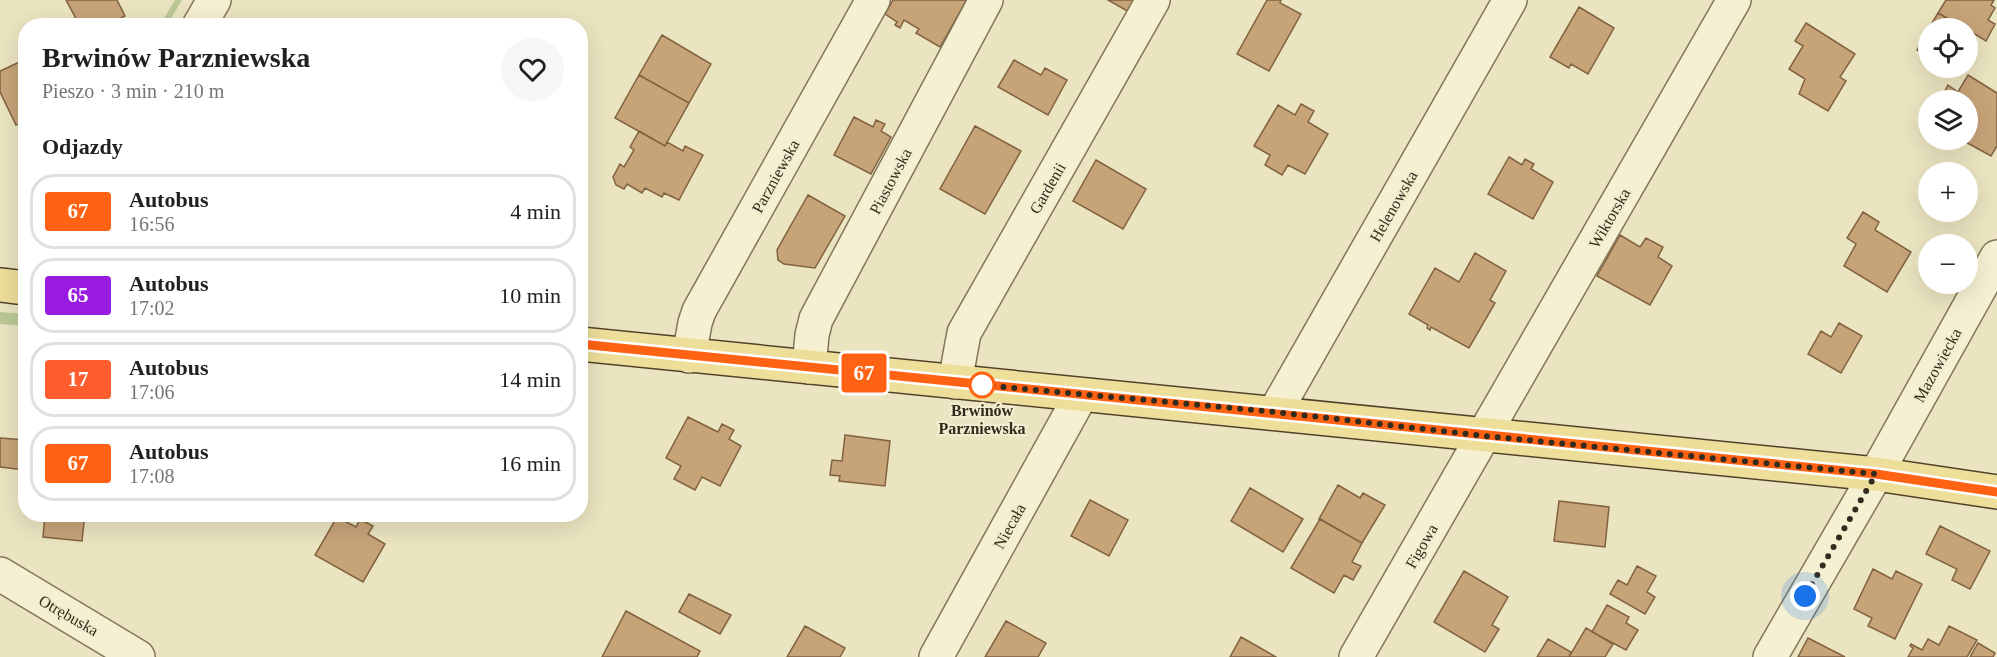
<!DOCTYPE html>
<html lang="pl">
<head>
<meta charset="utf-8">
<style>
  body { margin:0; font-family:"Times New Roman",serif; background:#f6f6f6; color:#202124; height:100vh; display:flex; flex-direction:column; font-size:22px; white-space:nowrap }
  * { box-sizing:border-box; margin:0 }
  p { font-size:20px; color:#757577 }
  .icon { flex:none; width:33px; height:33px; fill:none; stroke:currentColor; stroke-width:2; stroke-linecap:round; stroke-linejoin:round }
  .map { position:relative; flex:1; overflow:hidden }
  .side { position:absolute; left:18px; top:18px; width:570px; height:504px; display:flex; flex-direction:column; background:#fff; border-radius:24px; box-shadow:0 6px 24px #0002 }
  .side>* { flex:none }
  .badge { padding:0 12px; border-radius:4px; font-size:21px; line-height:39px }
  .fabs { position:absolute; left:1918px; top:18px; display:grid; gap:12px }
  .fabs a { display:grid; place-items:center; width:60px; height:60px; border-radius:50%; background:#fff; box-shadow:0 6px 24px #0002; font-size:30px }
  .you { position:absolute; width:30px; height:30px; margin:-15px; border:4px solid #fff; border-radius:50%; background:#1a73e8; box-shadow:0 0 0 9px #1a73e833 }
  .map>.badge { position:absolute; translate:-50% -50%; box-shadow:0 0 0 3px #fff }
  h2 { padding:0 24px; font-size:22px; line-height:54px }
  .round { display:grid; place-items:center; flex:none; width:63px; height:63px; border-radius:32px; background:#f6f6f6 }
  .summary { display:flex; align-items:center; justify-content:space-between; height:102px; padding:0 24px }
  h1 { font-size:28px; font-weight:700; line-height:45px }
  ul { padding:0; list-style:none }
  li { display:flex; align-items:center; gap:18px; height:75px; margin:0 12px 9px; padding:0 12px; border:3px solid #e0e0e0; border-radius:24px }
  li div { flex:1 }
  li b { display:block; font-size:22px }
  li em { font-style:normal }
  li .badge { min-width:66px; font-weight:700; text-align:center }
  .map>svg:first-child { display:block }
  .green { fill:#bbc895 }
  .building { fill:#c7a378; stroke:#816240; stroke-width:1.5 }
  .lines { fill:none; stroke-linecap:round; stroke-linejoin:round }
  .minor-casing { stroke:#837559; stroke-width:36 }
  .major-casing { stroke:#51422d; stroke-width:36 }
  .minor { stroke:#f6f0d3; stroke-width:33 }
  .major { stroke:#edde99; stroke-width:33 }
  .line-casing { stroke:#fff; stroke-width:14 }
  .line { stroke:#ff6213; stroke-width:9 }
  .walk { stroke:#332b1d; stroke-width:6; stroke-dasharray:0 10.8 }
  .stop-dot { fill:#fff; stroke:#ff6213; stroke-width:3 }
  .labels { text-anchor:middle; stroke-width:4.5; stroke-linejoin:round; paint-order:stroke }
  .street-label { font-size:16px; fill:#332b1d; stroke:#f3edcf }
  .stop-label { font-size:16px; font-weight:bold; fill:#332b1d; stroke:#f3edcf }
</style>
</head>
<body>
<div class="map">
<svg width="1997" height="657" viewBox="0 0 1997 657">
  <rect width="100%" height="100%" fill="#ebe4c0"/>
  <path class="green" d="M175,0h7l-15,25h-7z
    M0,312l25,2v12l-25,-2z"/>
  <path class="building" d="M66,0h51l8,16 -19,10h-26z
    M893,0h72l1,1 -26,46 -24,-14 3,-4 -15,-9 -4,8 -5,-3 2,-3 -12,-8z
    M1108,0h27l-6,12z
    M1267,0h14l-1,3 21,11 -32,57 -32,-17z
    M1946,0h48l-3,5 4,3 -7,12 7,4 -9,17 -18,-11v-2h-3l-27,-15z
    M1579,7l35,21 -26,46 -17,-10 -2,4 -19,-11z
    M1938,13l23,14 -1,1h-31z
    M1806,23l49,31 -15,23 6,4 -18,30 -29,-17 6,-15 -16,-10 14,-23 -8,-5z
    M1929,29v27l-12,-6z
    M662,35l49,29 -22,39 -50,-28z
    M26,59v62l-10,4 -16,-33v-21z
    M1014,60l27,15 4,-7 22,12 -19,35 -50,-28z
    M1949,68h15l-4,6z
    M639,75l50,28 -24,43 -50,-28z
    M1968,75l29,18v53l-6,10 -29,-16h6v-40h-28l8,-15 10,7z
    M1301,104l13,7 -6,11 20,12 -23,40 -17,-9 -6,10 -17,-10 5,-10 -16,-9 24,-41 17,10z
    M854,117l19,10 3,-7 9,4 -4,7 10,6 -20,37 -37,-19z
    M975,126l46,25 -36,63 -45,-25z
    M639,131l26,15 2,-4 16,9 2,-5 18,9 -24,45 -15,-7 -2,4 -17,-9 -3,5 -15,-9 -3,5 -8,-4 -3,-8 7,-13 4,3 10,-17 -4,-3z
    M1509,157l13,8 3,-6 9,5 -3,5 22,13 -20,37 -45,-25z
    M1096,160l50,29 -23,40 -50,-28z
    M808,195l37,21 -30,52 -31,-4 -6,-4 -1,-10z
    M1863,212l16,10 -4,8 36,22 -24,40 -43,-26 12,-22 -9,-6z
    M1620,235l20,12 6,-9 17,9 -5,10 14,9 -22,39 -53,-29z
    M1475,253l31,18 -16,29 5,3 -26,45 -38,-21 -1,3 -3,-2 1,-3 -19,-11 26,-46 24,14z
    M1839,323l23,13 -21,37 -33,-19 13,-23 10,6z
    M688,417l30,15 4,-8 12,6 -5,9 12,7 -21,40 -18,-9 -7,13 -21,-11 7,-13 -15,-8z
    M845,435l45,6 -5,45 -46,-5 1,-5 -10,-1 2,-15 10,1z
    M0,438l26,2 -2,30 -24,-3z
    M1338,485l22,13 3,-5 22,12 -23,38 -43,-24z
    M1250,488l53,31 -20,33 -52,-31z
    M1090,500l38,20 -19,36 -38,-20z
    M1559,501l50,6 -4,40 -51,-6z
    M45,514h40l-3,27 -39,-4z
    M337,517l19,10 4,-8 13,7 -5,8 17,10 -22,38 -48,-27z
    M1320,519l42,24 -10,19 9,4 -8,14 -9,-5 -10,18 -43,-25z
    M1940,526l50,25 -20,38 -18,-9 5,-11 -31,-15z
    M1637,566l19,10 -9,16 8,5 -10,17 -35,-20 8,-14 9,5z
    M1873,569l19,10 4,-8 26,13 -27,55 -27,-13 4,-8 -18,-9z
    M1464,571l44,26 -16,28 7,4 -14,23 -51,-30z
    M689,594l42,21 -11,19 -41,-22z
    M1607,605l22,12 -3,6 12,7 -12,20 -34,-18z
    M626,611l74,40 -3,6h-95z
    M1006,621l40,22 -8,14h-53z
    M805,626l40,22 -5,9h-53z
    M1949,626l28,14 -10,17h-59l5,-9 -3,-2 1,-2 11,6 6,-11 11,6z
    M1586,628l27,16 -8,13h-36z
    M1241,637l35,20h-46z
    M1808,638l37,19h-47z
    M1548,639l23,13 -2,5h-32z
    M1978,643l17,10 -2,4h-23z"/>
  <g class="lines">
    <g class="minor-casing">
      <path id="minor" d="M199,26l15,-26
        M689,356l6,-33 4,-12 174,-311
        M809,367l3,-32 4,-16 170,-319
        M955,382l9,-49 189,-333
        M1275,412l235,-412
        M0,574l138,83
        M936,657l145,-262
        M1356,657l378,-657
        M1770,657l106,-183 121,-217"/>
    </g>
    <g class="major-casing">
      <path id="major" d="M0,285l26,3
        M580,344l1296,130 121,18"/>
    </g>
    <use href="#minor" class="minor"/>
    <use href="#major" class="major"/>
  </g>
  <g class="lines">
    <g class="line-casing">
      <path id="line" d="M580,344l1296,130 121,18"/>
    </g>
    <use href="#line" class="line"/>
    <path class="walk" d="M982,385l293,27 210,24 391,38 -71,122"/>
  </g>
  <circle class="stop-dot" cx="982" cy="385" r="12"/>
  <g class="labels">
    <g class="street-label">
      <text transform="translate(775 176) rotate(-61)" y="6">Parzniewska</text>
      <text transform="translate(890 181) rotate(-62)" y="6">Piastowska</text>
      <text transform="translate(1047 188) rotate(-60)" y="6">Gardenii</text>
      <text transform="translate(1393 206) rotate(-60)" y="6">Helenowska</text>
      <text transform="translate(1609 218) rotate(-60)" y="6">Wiktorska</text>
      <text transform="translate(1937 365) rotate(-61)" y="6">Mazowiecka</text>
      <text transform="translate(1009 526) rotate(-61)" y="6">Niecała</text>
      <text transform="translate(1421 546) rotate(-60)" y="6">Figowa</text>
      <text transform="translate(69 615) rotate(30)" y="6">Otrębuska</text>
    </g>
    <g class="stop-label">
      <text x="982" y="416">Brwinów<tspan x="982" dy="18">Parzniewska</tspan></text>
    </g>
  </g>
</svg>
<div class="fabs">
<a><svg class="icon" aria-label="locate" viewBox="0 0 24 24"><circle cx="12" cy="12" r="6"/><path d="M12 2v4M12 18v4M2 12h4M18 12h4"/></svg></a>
<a><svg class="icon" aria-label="layers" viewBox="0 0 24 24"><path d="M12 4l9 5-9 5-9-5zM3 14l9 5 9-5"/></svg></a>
<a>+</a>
<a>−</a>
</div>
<div class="you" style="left:1805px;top:596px"></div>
<b class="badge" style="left:864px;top:373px;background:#ff6213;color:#fff">67</b>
<section class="side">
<div class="summary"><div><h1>Brwinów Parzniewska</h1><p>Pieszo · 3 min · 210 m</p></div><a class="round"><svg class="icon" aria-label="heart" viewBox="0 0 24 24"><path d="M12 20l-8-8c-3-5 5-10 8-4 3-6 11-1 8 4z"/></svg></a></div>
<h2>Odjazdy</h2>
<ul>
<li><span class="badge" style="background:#ff6213;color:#fff">67</span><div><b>Autobus</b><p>16:56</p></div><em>4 min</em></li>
<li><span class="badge" style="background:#991bdf;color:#fff">65</span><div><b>Autobus</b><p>17:02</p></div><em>10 min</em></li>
<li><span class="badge" style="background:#ff5d2d;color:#fff">17</span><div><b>Autobus</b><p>17:06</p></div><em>14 min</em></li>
<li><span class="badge" style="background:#ff6213;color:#fff">67</span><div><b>Autobus</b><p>17:08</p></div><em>16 min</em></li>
</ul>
</section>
</div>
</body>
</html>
